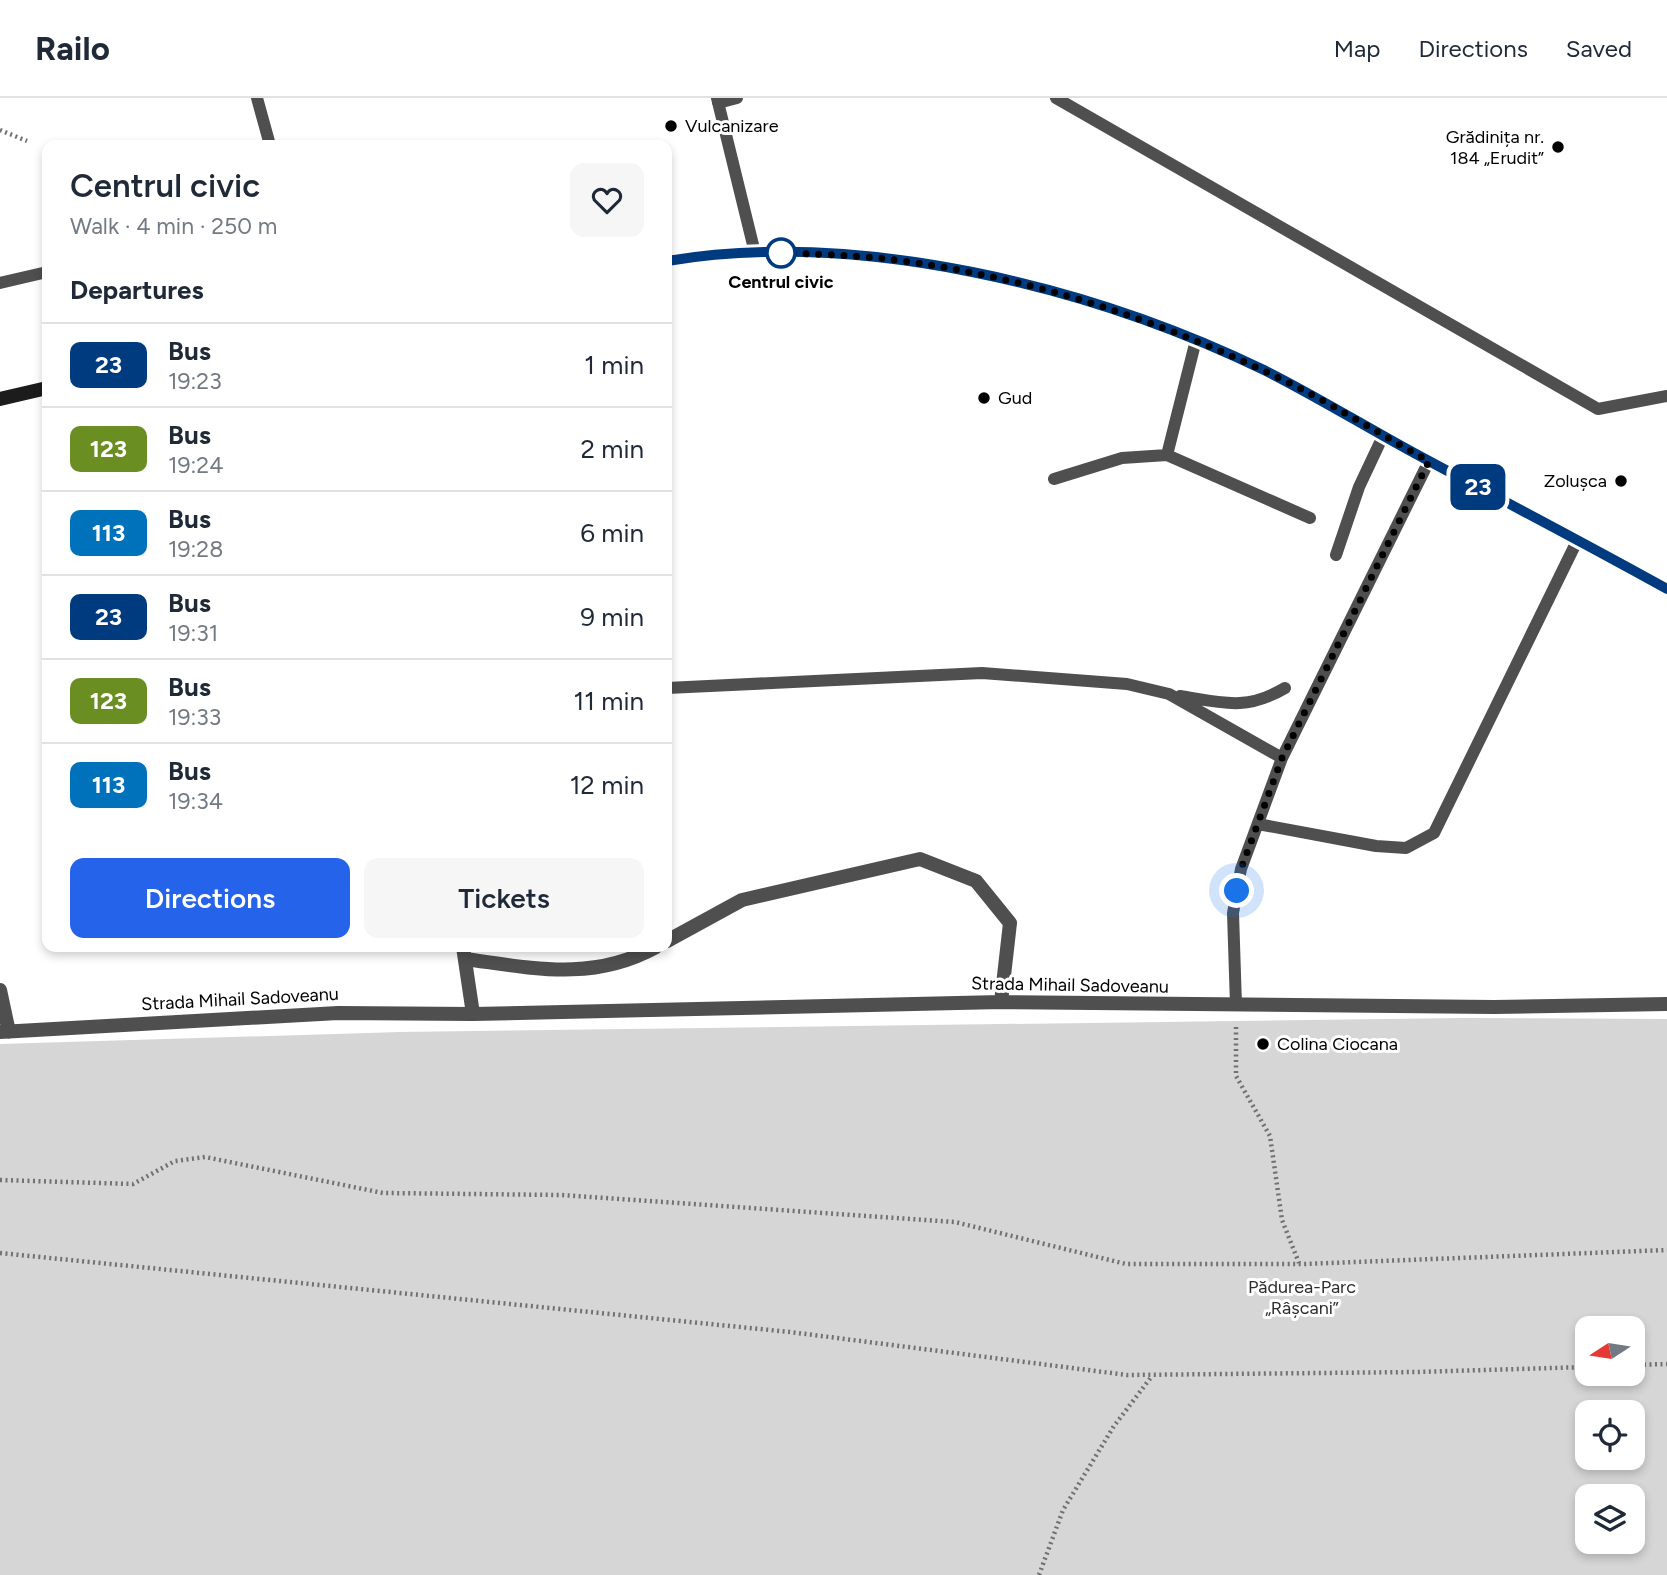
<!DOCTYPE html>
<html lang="en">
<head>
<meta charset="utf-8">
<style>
  body { margin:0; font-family:Figtree,sans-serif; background:#f6f6f7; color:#1f2937; height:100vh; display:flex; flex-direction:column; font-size:26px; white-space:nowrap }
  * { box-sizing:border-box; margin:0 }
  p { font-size:23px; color:#747a83 }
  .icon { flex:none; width:38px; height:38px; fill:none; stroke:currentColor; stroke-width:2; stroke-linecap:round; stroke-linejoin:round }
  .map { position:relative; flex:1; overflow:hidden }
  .side { position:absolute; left:42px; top:42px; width:630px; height:812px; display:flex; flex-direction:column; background:#fff; border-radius:14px; box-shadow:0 4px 10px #0003 }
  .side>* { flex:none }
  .badge { padding:0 14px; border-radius:10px; font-size:24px; line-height:46px }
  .needle { width:46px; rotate:258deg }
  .fabs { position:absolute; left:1575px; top:1218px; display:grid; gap:14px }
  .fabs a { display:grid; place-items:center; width:70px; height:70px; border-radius:14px; background:#fff; box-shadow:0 4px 10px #0003; font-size:35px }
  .you { position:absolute; width:35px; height:35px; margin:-18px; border:5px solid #fff; border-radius:50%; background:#1a73e8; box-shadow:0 0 0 10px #1a73e833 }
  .map>.badge { position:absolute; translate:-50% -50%; box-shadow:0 0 0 4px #fff }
  h2 { padding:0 28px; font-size:26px; line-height:63px }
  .round { display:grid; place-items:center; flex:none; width:74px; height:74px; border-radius:14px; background:#f6f6f7 }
  .headline { display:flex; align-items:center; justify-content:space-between; height:119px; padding:0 28px }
  h1 { font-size:33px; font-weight:600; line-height:52px }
  .button { display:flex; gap:14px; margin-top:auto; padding:14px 28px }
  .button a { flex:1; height:80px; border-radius:14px; background:#2563eb; color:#fff; font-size:28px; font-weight:600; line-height:80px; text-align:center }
  .button a+a { background:#f6f6f7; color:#1f2937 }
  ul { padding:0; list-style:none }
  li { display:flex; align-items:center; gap:21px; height:84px; padding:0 28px; border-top:2px solid #e0e1e3 }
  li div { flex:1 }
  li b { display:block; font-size:26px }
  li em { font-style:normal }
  li .badge { min-width:77px; font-weight:700; text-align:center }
  header { display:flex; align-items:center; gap:42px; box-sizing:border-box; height:98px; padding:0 35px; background:#fff; border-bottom:2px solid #e0e1e3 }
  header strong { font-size:33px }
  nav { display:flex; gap:38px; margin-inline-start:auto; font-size:24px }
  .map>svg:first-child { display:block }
  .green { fill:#d6d6d6; fill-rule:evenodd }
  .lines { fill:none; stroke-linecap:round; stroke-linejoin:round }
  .path { stroke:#717171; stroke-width:4.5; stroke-dasharray:2 3.5; stroke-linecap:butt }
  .lane { stroke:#4f4f4f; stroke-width:12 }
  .street { stroke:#4f4f4f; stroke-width:14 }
  .secondary { stroke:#1c1c1c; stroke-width:14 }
  .line-casing { stroke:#fff; stroke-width:16 }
  .line { stroke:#003b80; stroke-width:10 }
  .walk { stroke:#000; stroke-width:7; stroke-dasharray:0 12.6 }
  .poi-dot { fill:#000; stroke:#fff; stroke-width:2.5 }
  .stop-dot { fill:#fff; stroke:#003b80; stroke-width:3.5 }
  .labels { text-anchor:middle; stroke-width:6; stroke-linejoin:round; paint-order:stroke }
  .poi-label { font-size:18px; fill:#000; stroke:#fff; text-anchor:start }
  .stop-label { font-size:18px; font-weight:bold; fill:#000; stroke:#fff }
  .street-label { font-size:18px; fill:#000; stroke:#fff }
  .park-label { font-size:18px; fill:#2d2d2d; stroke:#fff }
</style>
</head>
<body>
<header>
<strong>Railo</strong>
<nav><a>Map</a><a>Directions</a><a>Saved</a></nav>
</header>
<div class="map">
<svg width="1667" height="1477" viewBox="0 0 1667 1477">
  <rect width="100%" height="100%" fill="#fff"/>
  <path class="green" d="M1463,920l204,1v556h-1667v-531l400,-12zM1587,1230h46v46h-46zM1587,1314h46v46h-46zM1587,1398h46v46h-46z"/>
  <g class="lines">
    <path class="path" d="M0,32l27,11
      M1236,929v49l34,60 12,84 17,43
      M0,1082l133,4 42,-23 30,-4 178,36 178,2 394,27 171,42h178l363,-14
      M0,1155l790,79 337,43 290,-3 170,-5
      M1633,1267l34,-1
      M1039,1477l24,-65 51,-84 38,-50"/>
    <path class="lane" d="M257,0l13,47
      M717,0l38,155
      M1056,0l542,311 69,-13
      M718,5l19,-5
      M0,185l47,-11
      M1196,242l-29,115 143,63
      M1054,381l68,-21 45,-3
      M1336,457l23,-68 24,-51
      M667,590l315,-15 145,11 42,10 113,64
      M1180,598c43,7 66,15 105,-8
      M1258,726l118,22 30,2 28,-15 144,-294
      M1236,907l-3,-92 8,-44 41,-111 147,-297"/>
    <path class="street" d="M667,843l75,-41 178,-41 56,22 34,42 -9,79
      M463,849l10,67
      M465,861c68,9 127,23 191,-12
      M0,892l9,42
      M0,934l338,-19 135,1 528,-12 493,5 173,-3"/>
    <path class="secondary" d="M667,163c193,-32 423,25 597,109 56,27 110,61 165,91 79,43 159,84 238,128
      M0,301l47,-11"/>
  </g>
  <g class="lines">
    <g class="line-casing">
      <path id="line" d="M667,163c192,-32 423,25 597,109 56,28 110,62 165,91 80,43 159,84 238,128"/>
    </g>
    <use href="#line" class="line"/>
    <path class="walk" d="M781,155c28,1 72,2 107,6 130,16 256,55 374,111 58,26 112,61 167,91l-147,297 -41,111 -4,22"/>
  </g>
  <g class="poi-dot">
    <circle cx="671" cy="28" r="7"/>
    <circle cx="1558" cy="49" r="7"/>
    <circle cx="984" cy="300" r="7"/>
    <circle cx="1621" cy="383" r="7"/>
    <circle cx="1263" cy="946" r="7"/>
  </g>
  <circle class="stop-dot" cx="781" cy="155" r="14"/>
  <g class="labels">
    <g class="poi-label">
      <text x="685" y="34">Vulcanizare</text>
      <text x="1544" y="45" text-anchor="end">Grădinița nr.<tspan x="1544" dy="21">184 „Erudit”</tspan></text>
      <text x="998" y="306">Gud</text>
      <text x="1607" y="389" text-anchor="end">Zolușca</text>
      <text x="1277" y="952">Colina Ciocana</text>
    </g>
    <g class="stop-label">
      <text x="781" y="190">Centrul civic</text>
    </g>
    <g class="street-label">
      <text transform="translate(1070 887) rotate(1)" y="6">Strada Mihail Sadoveanu</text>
      <text transform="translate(240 901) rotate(-3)" y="6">Strada Mihail Sadoveanu</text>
    </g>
    <g class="park-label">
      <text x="1302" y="1195">Pădurea-Parc<tspan x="1302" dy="21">„Râșcani”</tspan></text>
    </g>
  </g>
</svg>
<div class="fabs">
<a><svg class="needle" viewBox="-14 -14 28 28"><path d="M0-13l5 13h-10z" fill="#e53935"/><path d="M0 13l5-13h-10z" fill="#747a83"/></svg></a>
<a><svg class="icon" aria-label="locate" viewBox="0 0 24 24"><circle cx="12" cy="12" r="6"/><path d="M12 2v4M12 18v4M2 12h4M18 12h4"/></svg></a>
<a><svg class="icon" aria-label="layers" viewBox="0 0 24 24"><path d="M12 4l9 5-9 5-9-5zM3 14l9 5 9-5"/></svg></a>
</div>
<div class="you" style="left:1237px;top:793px"></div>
<b class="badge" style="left:1478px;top:389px;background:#003b80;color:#fff">23</b>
<section class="side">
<div class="headline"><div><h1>Centrul civic</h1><p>Walk · 4 min · 250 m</p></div><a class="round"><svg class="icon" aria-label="heart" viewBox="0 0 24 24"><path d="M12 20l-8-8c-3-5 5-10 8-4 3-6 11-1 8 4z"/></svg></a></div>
<h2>Departures</h2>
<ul>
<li><span class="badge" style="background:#003b80;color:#fff">23</span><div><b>Bus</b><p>19:23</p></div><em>1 min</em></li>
<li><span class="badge" style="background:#6b8e23;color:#fff">123</span><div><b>Bus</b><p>19:24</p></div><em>2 min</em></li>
<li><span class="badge" style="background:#0072bc;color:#fff">113</span><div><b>Bus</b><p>19:28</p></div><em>6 min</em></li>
<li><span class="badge" style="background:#003b80;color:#fff">23</span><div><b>Bus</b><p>19:31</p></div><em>9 min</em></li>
<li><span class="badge" style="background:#6b8e23;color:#fff">123</span><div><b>Bus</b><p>19:33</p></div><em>11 min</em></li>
<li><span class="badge" style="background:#0072bc;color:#fff">113</span><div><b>Bus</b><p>19:34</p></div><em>12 min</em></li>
</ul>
<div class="button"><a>Directions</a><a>Tickets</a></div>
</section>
</div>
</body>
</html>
